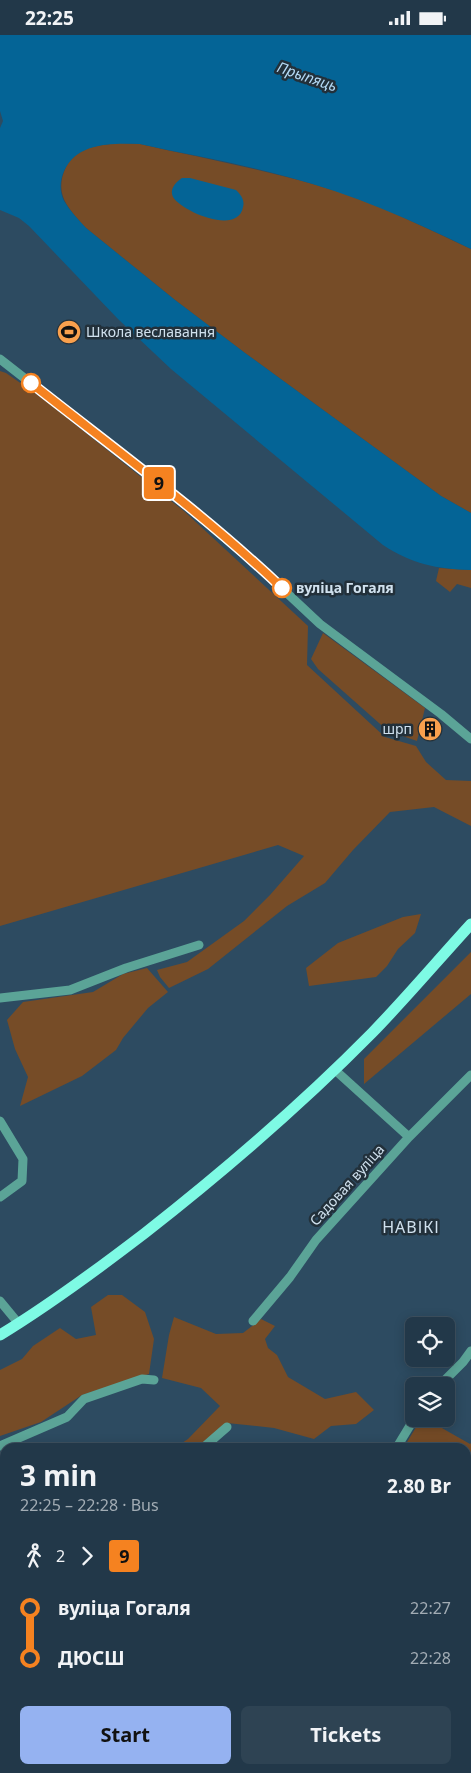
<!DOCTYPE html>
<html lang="en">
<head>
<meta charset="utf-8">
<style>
  body { margin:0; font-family:"Noto Sans",sans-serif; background:#2e4353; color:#f1f3f6; height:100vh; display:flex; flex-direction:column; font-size:19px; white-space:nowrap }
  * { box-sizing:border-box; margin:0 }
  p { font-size:16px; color:#a2acb4 }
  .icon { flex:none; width:28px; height:28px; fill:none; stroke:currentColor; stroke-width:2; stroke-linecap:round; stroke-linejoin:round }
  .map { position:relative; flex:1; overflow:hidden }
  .drawer { position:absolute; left:0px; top:1408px; width:471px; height:331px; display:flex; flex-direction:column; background:#223849; border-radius:15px 15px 0 0; box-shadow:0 2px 12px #0003,0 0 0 1px #3f5261 }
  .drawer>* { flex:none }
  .badge { padding:0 10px; border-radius:4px; font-size:18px; line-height:32px }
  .buttons { position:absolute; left:405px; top:1282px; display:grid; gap:10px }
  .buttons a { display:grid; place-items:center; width:50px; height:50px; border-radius:8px; background:#223849; box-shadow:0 2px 12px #0003,0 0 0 1px #3f5261; font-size:25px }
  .map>.badge { position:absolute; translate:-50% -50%; box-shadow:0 0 0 2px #fff }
  .legs { display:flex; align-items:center; gap:8px; height:55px; padding:0 20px; font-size:16px }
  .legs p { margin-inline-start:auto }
  .summary { display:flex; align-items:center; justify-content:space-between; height:85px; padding:0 20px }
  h1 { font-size:28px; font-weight:700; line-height:38px }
  .button { display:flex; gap:10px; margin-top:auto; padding:10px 20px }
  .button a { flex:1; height:58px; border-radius:8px; background:#95b2f1; color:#111; font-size:20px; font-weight:700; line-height:58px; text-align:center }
  .button a+a { background:#2e4353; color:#f1f3f6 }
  ul { padding:0 20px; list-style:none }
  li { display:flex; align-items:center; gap:18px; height:50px; font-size:19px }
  li i { display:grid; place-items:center; width:8px; height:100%; margin:0 6px; background:currentColor }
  li i::after { content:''; width:12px; height:12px; margin:-6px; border:4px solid; border-radius:50%; background:#223849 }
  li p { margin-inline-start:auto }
  li:first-child i { background:linear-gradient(#0000 50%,currentColor 0) }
  li:last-child i { background:linear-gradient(currentColor 50%,#0000 0) }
  .status { display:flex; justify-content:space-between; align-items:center; height:35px; padding:0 25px; background:#223849; direction:ltr }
  .status svg { height:14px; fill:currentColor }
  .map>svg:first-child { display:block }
  .green { fill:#764c27 }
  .water { fill:#046496 }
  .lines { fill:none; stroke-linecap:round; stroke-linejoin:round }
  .minor { stroke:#5ba497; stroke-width:9 }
  .major { stroke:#7efae4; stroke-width:11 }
  .line-1-casing { stroke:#fff; stroke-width:11 }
  .line-1 { stroke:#f58220; stroke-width:8 }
  .stop-1-dot { fill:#fff; stroke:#f58220; stroke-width:2.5 }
  .labels { text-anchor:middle; stroke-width:5; stroke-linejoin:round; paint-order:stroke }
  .poi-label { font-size:14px; fill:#d0e1ee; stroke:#22303a; text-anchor:start }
  .stop-label { font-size:14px; font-weight:bold; fill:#d0e1ee; stroke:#22303a; text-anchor:start }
  .street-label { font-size:14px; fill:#d0e1ee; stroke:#22303a }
  .water-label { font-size:15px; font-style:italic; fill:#b3d9f5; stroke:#22303a }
  .quarter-label { font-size:16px; letter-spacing:1px; fill:#d0e1ee; stroke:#22303a }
</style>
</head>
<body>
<div class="status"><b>22:25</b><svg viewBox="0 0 49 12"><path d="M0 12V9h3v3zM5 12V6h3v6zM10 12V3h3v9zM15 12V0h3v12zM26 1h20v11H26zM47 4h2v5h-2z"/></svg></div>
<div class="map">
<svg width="471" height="1738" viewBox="0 0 471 1738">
  <rect width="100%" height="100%" fill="#2d4b61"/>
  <path class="green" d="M120,108l20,1c66,15 134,27 199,48 46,15 89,37 132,57v264l-30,-17 -196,-143 -70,-53 -89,-72c-17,-19 -33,-34 -20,-61 4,-9 14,-16 23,-19 10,-3 21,-4 31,-5z
    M0,336l6,2 36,25 143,114 123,114 -1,39 78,72 31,9 10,16 20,18 25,1v45l-37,-19 -44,5 -37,38 -28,33 -38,23 -79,63 -39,19 -9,-11 -3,-7 30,-8 57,-41 26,-26 34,-39 -26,-11 -278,81z
    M439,533l32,2v18l-14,-4 -7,8 -14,-11z
    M323,598l102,75 -8,33 -29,-10 -70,-62 -7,-10z
    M421,879l-6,19 -17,16 -11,17 -11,11 -67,9 -3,-18 32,-25 65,-26z
    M471,917v42l-107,90v-25z
    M147,933l21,24 -20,16 -25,30 -7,12 -34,26 -62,30 8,-29 -13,-28 -8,-29 16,-18 70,-10 30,-18z
    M108,1260h14l23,17 9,27 -5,35 -67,21 -41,27 -41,14v-66l22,-11 11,-13 27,-18 16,11 20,-4 -5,-28z
    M174,1282l42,17 27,-1 18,-14 14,7 -10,13 3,9 9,7 11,22 37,22 31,-7 18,18 -18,14 -25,2 -17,13 -40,-11 -47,-5 -28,24h-23l12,-8 32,-33 -19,-18 -39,-10 7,-43z
    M421,1384h5l44,25 1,-1v34l-5,-3v-27h-62z
    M466,1444l5,3v109l-5,-2z
    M0,1630l5,10v94h77l2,4h-84z
    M374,1734h80v4h-87z"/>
  <path class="water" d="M0,0h471v214c-59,-29 -119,-55 -183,-72 -49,-14 -99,-22 -148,-33 -28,-1 -63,-2 -76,27 -4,9 -5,20 0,30 6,10 14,18 22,27l89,72 70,53 196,143 30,17v57c-35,-1 -59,-6 -88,-25l-212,-176 -53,-50 -89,-93 -10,-8 -19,-8v-82l3,-7 -3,-10z
    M182,143h8l46,12c5,5 9,10 7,17 -5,29 -62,4 -70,-10 -4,-8 3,-15 9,-19z"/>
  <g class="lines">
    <path class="minor" d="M0,324l178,139 79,67 63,59 121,90 30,25
      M0,963l70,-8 56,-22 73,-23
      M335,1035l74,67
      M0,1086l23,38 -1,22 -22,16
      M0,1266l19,23
      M253,1286l37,-44 26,-37 93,-103 62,-62
      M439,1351l24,-24 8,-11
      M0,1411l67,-29 17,-18 58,-20 12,1
      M204,1412l23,-20
      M397,1412l17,-28
      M0,1474l5,-1
      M466,1696l5,2"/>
    <path class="major" d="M0,1300c51,-31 98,-66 145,-102 79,-62 156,-128 227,-200 34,-35 66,-73 99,-109"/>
  </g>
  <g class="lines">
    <g class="line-1-casing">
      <path id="line-1" d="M31,348c85,67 173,131 251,205"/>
    </g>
    <use href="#line-1" class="line-1"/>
  </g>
  <defs>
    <g id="stadium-disc" transform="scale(1.25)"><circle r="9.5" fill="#f9a04d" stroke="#22303a"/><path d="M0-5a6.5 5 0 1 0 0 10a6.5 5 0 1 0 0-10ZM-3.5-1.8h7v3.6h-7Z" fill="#111"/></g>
    <g id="building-disc" transform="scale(1.25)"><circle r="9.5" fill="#f9a04d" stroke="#22303a"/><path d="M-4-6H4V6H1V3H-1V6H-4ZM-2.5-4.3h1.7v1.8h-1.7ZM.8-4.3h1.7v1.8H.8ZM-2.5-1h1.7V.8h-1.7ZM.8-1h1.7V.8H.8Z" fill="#111"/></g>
  </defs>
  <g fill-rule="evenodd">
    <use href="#stadium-disc" x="69" y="297"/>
    <use href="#building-disc" x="430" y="694"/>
  </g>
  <g class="stop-1-dot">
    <circle cx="31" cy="348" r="9"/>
    <circle cx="282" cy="553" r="9"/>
  </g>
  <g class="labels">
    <g class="poi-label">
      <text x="86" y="302">Школа веславання</text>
      <text x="412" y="699" text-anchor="end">шрп</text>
    </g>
    <g class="stop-label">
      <text x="296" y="558">вуліца Гогаля</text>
    </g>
    <g class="street-label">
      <text transform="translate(347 1150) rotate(-48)" y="5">Садовая вуліца</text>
    </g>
    <g class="water-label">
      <text transform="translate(307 42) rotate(19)" y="5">Прыпяць</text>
    </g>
    <g class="quarter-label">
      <text x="411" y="1198">НАВІКІ</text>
    </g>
  </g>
</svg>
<div class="buttons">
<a><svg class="icon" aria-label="locate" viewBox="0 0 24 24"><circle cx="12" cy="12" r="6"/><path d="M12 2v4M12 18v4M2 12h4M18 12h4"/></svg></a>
<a><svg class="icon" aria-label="layers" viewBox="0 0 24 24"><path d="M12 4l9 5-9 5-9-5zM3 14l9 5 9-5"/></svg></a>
</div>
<b class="badge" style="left:159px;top:448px;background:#f58220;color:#111">9</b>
<section class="drawer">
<div class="summary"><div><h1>3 min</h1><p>22:25 – 22:28 · Bus</p></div><b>2.80 Br</b></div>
<div class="legs"><svg class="icon" aria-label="walk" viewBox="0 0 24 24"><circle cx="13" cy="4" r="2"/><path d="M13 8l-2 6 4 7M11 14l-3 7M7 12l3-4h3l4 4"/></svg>2<svg class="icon" aria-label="forward" viewBox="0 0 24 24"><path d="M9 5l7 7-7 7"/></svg><b class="badge" style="background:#f58220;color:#111">9</b></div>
<ul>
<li><i style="color:#f58220"></i><b>вуліца Гогаля</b><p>22:27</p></li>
<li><i style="color:#f58220"></i><b>ДЮСШ</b><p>22:28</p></li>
</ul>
<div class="button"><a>Start</a><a>Tickets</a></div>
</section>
</div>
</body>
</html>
